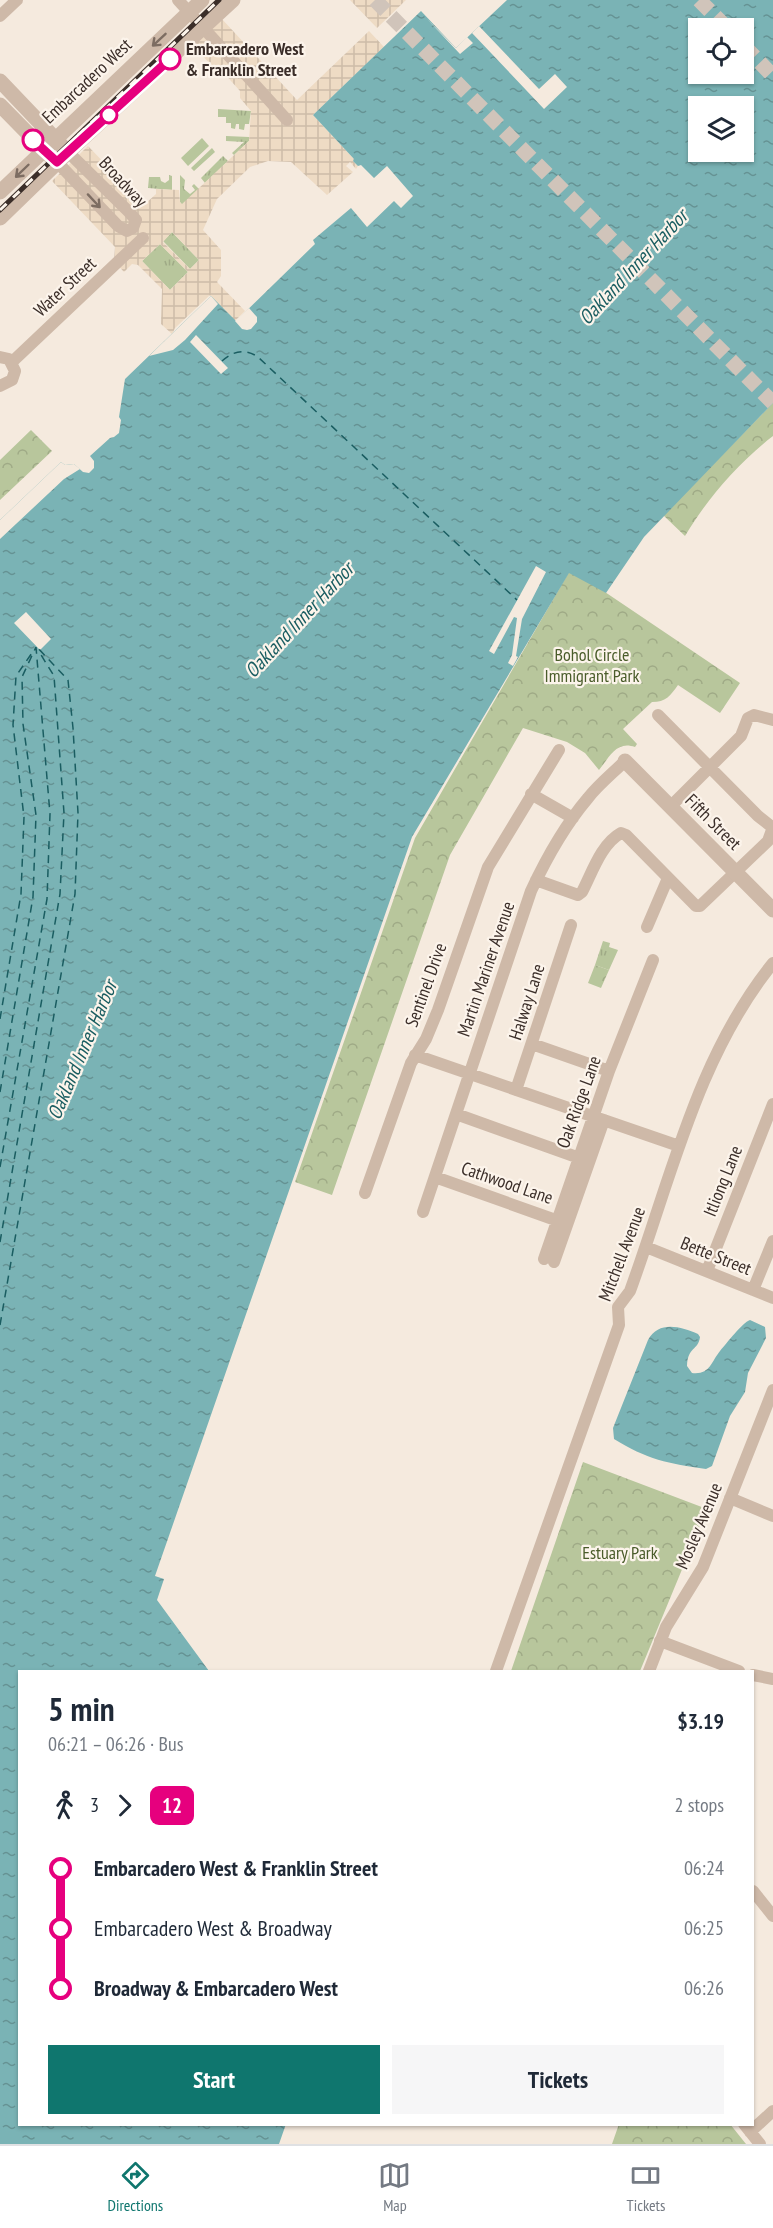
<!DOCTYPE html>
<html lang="en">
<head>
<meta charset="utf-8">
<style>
  body { margin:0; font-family:"PT Sans Narrow",sans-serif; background:#f6f6f7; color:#1f2937; height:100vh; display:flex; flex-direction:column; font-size:22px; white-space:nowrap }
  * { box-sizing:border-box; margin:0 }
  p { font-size:20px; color:#747a83 }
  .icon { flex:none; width:33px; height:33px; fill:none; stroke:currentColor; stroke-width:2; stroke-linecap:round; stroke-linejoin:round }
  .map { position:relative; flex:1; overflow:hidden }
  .drawer { position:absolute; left:18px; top:1670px; width:736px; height:456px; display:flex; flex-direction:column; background:#fff; border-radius:0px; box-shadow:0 2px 4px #0004 }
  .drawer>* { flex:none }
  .badge { padding:0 12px; border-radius:9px; font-size:21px; line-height:39px }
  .fabs { position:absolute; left:688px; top:18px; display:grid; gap:12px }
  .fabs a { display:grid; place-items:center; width:66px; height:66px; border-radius:0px; background:#fff; box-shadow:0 2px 4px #0004; font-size:30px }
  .map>.badge { position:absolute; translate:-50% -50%; box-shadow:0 0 0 3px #fff }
  .legs { display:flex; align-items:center; gap:9px; height:66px; padding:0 30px; font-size:20px }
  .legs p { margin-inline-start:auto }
  .summary { display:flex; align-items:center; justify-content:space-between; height:102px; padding:0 30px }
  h1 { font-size:33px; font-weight:800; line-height:45px }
  .button { display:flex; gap:12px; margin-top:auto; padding:12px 30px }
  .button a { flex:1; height:69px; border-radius:0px; background:#0f766e; color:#fff; font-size:24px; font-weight:800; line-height:69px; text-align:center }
  .button a+a { background:#f6f6f7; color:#1f2937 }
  ul { padding:0 30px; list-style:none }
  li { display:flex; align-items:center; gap:21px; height:60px; font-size:22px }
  li i { display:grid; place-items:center; width:9px; height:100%; margin:0 8px; background:currentColor }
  li i::after { content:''; width:15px; height:15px; margin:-8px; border:4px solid; border-radius:50%; background:#fff }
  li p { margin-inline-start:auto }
  li:first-child i { background:linear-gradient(#0000 50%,currentColor 0) }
  li:last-child i { background:linear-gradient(currentColor 50%,#0000 0) }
  .tab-bar { display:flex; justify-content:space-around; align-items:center; height:84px; border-top:2px solid #e0e1e3; background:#fff; font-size:16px; color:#747a83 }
  .tab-bar a { display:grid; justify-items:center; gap:3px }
  .tab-bar .selected { color:#0f766e }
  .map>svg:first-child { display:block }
  .grass { fill:url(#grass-tufts) }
  .forest { fill:url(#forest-crowns) }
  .pitch { fill:#b8c69c }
  .plaza { fill:url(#plaza-grid); fill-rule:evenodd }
  .water { fill:url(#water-ripples); fill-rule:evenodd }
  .pier { fill:#f5eade }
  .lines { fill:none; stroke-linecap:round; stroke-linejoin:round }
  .ferry { stroke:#1a5d61; stroke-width:1.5; stroke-dasharray:8 6; stroke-linecap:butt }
  .primary-tunnel { stroke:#d0c4ba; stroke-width:15; stroke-dasharray:15 8; stroke-linecap:butt }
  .minor { stroke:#ceb9a8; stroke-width:12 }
  .tertiary { stroke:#ceb9a8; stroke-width:15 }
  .rail-casing { stroke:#3b2e29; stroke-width:5 }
  .rail { stroke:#fcf4eb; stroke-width:3; stroke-dasharray:9; stroke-linecap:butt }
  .oneway { stroke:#7d6d62 }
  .line-1-casing { stroke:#fff; stroke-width:14 }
  .line-1 { stroke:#e6007e; stroke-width:9 }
  .stop-1-dot { fill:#fff; stroke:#e6007e; stroke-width:3 }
  .labels { text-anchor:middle; stroke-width:4.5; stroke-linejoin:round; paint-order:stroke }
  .stop-label { font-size:18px; font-weight:bold; fill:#3b2e29; stroke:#fcf4eb; text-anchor:start }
  .street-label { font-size:18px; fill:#3b2e29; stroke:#fcf4eb }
  .park-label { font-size:18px; fill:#4a5c2a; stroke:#fcf4eb }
  .water-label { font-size:20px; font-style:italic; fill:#1a5d61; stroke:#fcf4eb }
</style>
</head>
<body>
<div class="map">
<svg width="773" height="2144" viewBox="0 0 773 2144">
  <defs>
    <pattern id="grass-tufts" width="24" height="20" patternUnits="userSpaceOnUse" patternTransform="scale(1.5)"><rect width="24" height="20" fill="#b8c69c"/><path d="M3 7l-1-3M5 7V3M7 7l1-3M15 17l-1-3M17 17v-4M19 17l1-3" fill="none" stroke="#9faa86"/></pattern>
    <pattern id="forest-crowns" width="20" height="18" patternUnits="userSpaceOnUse" patternTransform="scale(1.5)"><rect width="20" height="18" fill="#b8c69c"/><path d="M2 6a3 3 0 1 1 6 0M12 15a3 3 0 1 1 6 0" fill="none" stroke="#9faa86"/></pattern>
    <pattern id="plaza-grid" width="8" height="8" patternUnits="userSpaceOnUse" patternTransform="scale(1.5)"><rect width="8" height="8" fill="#eedbc4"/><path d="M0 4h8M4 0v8" fill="none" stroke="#cdbca8"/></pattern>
    <pattern id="water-ripples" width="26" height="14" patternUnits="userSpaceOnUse" patternTransform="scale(1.5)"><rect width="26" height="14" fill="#7ab3b5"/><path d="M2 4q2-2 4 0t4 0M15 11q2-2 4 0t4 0" fill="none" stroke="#659293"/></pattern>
  </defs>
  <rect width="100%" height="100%" fill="#f5eade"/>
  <path class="grass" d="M218,109l33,2 -2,13h-4l-1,6 -5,-1v-5h-3l-1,5 -4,-1v-5h-5v-6h-8z
    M226,136l23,1v4l-15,14 -2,-2 12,-11 -18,-1z
    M223,156l5,5 -23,22 -4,-5z
    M169,175l3,1v14l-24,-2 1,-11h11l1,4 4,2 4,-3z
    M180,175l5,5 -1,9 6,5 5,-4 -3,-4 2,-2 5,5 -17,16 -2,-3z
    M172,232l27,28 -9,9 -27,-28z
    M160,244l28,28 -18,18 -28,-29z
    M603,941l7,2 -1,4 9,3 -9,20 -14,-5z"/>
  <path class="forest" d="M773,403v33c-35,27 -66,63 -88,100l-22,-21z
    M31,430l21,21 -52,49v-40z
    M569,572l30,16 141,95 -20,30 -42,-28c-8,11 -12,17 -26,17l-29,27 14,15 -2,3c-19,-7 -26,11 -36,23l-14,-17 -18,-11 -44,-14 -73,127 -118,340 -37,-13 120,-344z
    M595,965l14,5 -8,18 -13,-5z
    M583,1462l124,47 -67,162h-129z
    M619,2124h111l16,20h-134z"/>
  <path class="pitch" d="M202,138l7,8 -21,20 -7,-8z
    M212,148l3,4 -21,19 -3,-3z"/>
  <path class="plaza" d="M350,0h56l-29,28z
    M221,18l76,82 72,-69 15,16 -71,68 41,44 -1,2 5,5 -2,3 -6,-7 -4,4 7,6 -26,23 -36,-33 -23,-1 -18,6 -33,32 -14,31 18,20v26l-4,6 28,29 -10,10 -25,-26 -35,33 -3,6 -11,-10 1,-35 -24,-24 -6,-1 -8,8 -10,-11 1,-14 -63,-66 36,-35 24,25v6l18,19 6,1 6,7h3l11,-10v-5l23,1 1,12 2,2 67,-63 2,-30 -11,-13v-7l-18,-20h-5l-25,-26zM172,232l27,28 -9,9 -27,-27zM160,244l28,28 -18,18 -28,-29z"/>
  <path class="water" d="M507,0h266v403l-129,134 -38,56 -37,-20 -157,264 -257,739 9,3 -7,21 52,71h-189v453h266l-7,20h-279v-1624l61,-58 4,3 9,-1 9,8 6,1 5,-5v-7l-4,-5 20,-18 4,-1 5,-4 2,-13 -2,-3 6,-38 86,-83 25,25 79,-77 -2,-4 38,-32 16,19 27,-26 7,7 12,-12 -26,-30 -13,12 -13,-13 -3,1 -5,-5 1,-2 -41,-44 108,-104 35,37zM699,28h45v46h-45zM699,106h45v46h-45z
    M750,1320l15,7 1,11 -18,35 -3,19 -15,24 -18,50 -6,3c-37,-5 -60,-10 -92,-30l-1,-11 35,-88c11,-20 33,-13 50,-6l2,3c-2,14 -12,9 -13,29l5,7c18,2 19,-11 28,-22 7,-8 22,-28 30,-31z"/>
  <path class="pier" d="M427,19l29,29 11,-11 6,6 -13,11z
    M479,26l60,63 16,-15 12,13 -23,22 -72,-76z
    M211,296l7,8 -33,36 -12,10 -24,6z
    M249,308l8,9v5l-6,7 -4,1 -5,-1 -7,-8z
    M196,335l32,33 -7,6 -31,-32z
    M61,462l4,3 9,-1 6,5 -16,10 -64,60v-19z
    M536,566l10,6 -24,47 -6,37 2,1 -5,9 -5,-3 4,-8 5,-37 -3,-1 -20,37 -5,-3z
    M26,612l25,27 -11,11 -26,-27z"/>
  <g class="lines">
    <path class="ferry" d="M222,361c11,-10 23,-13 36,-4l259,243
      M0,1019l21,-125 3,-77 -11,-92 3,-49 18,-26
      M0,1092l33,-195 3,-82 -13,-91 -1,-47 14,-30
      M0,1167l47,-268 3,-85 -14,-167
      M0,1242l60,-348 4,-81 -10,-137 -16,-26
      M0,1325l75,-431 3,-81 -5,-85 -5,-48 -32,-34"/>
    <path class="primary-tunnel" d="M375,0l398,403
      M699,0l28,28
      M744,46l29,30"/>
    <path class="minor" d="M178,0l109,120
      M0,16l17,-16
      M57,162l61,64 9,5 6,-3 3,-8 -7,-8 -61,-60
      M0,357l9,2 6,12 -3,9 -12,6
      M12,362l131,-124
      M658,715l100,101 14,11
      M531,794l42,24
      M670,807l71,-71 7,-18 6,-3 19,5
      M536,880l42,15 4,-3c10,-19 19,-48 39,-59l5,2 70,71h4l68,-65 5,-14
      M647,927l21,-49
      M532,1044l77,27
      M415,1055l264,91
      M516,1090l55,-165
      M456,1114l129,46
      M435,1177l129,46
      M365,1193l46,-130 15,-24 12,-29 50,-143 71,-117
      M423,1212l108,-321c15,-32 34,-66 57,-93 11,-14 25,-25 37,-37
      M646,1247l127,51
      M544,1259l65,-188 44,-111
      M554,1262l50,-142
      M707,1271l66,-167
      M753,1290l20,-49
      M730,1498l43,18
      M660,1641l79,30
      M496,1671l123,-346 -1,-18 12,-16c41,-112 67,-234 143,-328
      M649,1671l17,-44 37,-60 70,-177
      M753,1675l20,4
      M753,1891l20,25
      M744,2124l16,20
      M750,2132l23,-21"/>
    <path class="tertiary" d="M0,81l62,65
      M0,105l50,51
      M0,192l202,-192
      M0,218l68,-66 165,-152
      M625,761l148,149"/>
    <g class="rail-casing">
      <path id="rail" d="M0,210l219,-210"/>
    </g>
    <use href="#rail" class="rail"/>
  </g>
  <defs><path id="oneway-shaft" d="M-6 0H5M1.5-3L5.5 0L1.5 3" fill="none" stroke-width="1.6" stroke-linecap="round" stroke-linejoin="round" transform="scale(1.5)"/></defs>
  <g class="oneway">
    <use href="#oneway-shaft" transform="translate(159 40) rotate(137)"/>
    <use href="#oneway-shaft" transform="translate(22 171) rotate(136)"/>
    <use href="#oneway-shaft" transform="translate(94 201) rotate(47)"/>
  </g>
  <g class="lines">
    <g class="line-1-casing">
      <path id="line-1" d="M33,140l24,22 113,-103"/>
    </g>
    <use href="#line-1" class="line-1"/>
  </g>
  <g class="stop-1-dot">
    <circle cx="170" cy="59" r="10"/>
    <circle cx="109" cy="115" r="8"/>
    <circle cx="33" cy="140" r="10"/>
  </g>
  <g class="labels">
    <g class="stop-label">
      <text x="186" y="55">Embarcadero West<tspan x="186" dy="21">&amp; Franklin Street</tspan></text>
    </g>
    <g class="street-label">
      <text transform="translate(87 81) rotate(-43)" y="6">Embarcadero West</text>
      <text transform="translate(123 182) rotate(47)" y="6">Broadway</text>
      <text transform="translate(65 287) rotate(-43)" y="6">Water Street</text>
      <text transform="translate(713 822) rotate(45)" y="6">Fifth Street</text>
      <text transform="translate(486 969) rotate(-71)" y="6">Martin Mariner Avenue</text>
      <text transform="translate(426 985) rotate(-70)" y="6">Sentinel Drive</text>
      <text transform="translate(527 1002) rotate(-72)" y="6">Halway Lane</text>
      <text transform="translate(579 1102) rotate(-70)" y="6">Oak Ridge Lane</text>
      <text transform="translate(723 1181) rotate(-68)" y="6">Itliong Lane</text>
      <text transform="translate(507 1183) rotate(19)" y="6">Cathwood Lane</text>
      <text transform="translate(622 1254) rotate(-69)" y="6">Mitchell Avenue</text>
      <text transform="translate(716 1256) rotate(22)" y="6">Bette Street</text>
      <text transform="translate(699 1526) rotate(-67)" y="6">Mosley Avenue</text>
    </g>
    <g class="park-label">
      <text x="592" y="661">Bohol Circle<tspan x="592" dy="21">Immigrant Park</tspan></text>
      <text x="620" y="1559">Estuary Park</text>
    </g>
    <g class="water-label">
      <text transform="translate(633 267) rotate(-47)" y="7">Oakland Inner Harbor</text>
      <text transform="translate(299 620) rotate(-47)" y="7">Oakland Inner Harbor</text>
      <text transform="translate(82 1050) rotate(-67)" y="7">Oakland Inner Harbor</text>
    </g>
  </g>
</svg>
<div class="fabs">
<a><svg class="icon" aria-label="locate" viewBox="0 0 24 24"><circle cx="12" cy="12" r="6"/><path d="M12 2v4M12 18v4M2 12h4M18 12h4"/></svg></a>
<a><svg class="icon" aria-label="layers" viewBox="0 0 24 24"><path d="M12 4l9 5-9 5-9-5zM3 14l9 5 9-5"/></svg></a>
</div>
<section class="drawer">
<div class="summary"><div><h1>5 min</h1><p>06:21 – 06:26 · Bus</p></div><b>$3.19</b></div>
<div class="legs"><svg class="icon" aria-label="walk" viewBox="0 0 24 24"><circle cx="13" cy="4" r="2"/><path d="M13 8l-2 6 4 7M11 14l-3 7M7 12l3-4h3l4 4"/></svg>3<svg class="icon" aria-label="forward" viewBox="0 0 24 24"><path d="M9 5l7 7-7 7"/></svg><b class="badge" style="background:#e6007e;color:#fff">12</b><p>2 stops</p></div>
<ul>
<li><i style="color:#e6007e"></i><b>Embarcadero West &amp; Franklin Street</b><p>06:24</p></li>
<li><i style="color:#e6007e"></i><span>Embarcadero West &amp; Broadway</span><p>06:25</p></li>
<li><i style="color:#e6007e"></i><b>Broadway &amp; Embarcadero West</b><p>06:26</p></li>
</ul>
<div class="button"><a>Start</a><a>Tickets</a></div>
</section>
</div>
<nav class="tab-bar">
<a class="selected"><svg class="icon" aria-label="directions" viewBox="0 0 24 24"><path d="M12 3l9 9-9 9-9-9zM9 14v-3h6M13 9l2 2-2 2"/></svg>Directions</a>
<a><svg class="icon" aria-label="map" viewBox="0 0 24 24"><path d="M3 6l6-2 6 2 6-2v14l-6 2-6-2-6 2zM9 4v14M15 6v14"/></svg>Map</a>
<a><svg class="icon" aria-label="tickets" viewBox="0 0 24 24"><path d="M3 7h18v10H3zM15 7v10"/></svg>Tickets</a>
</nav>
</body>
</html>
